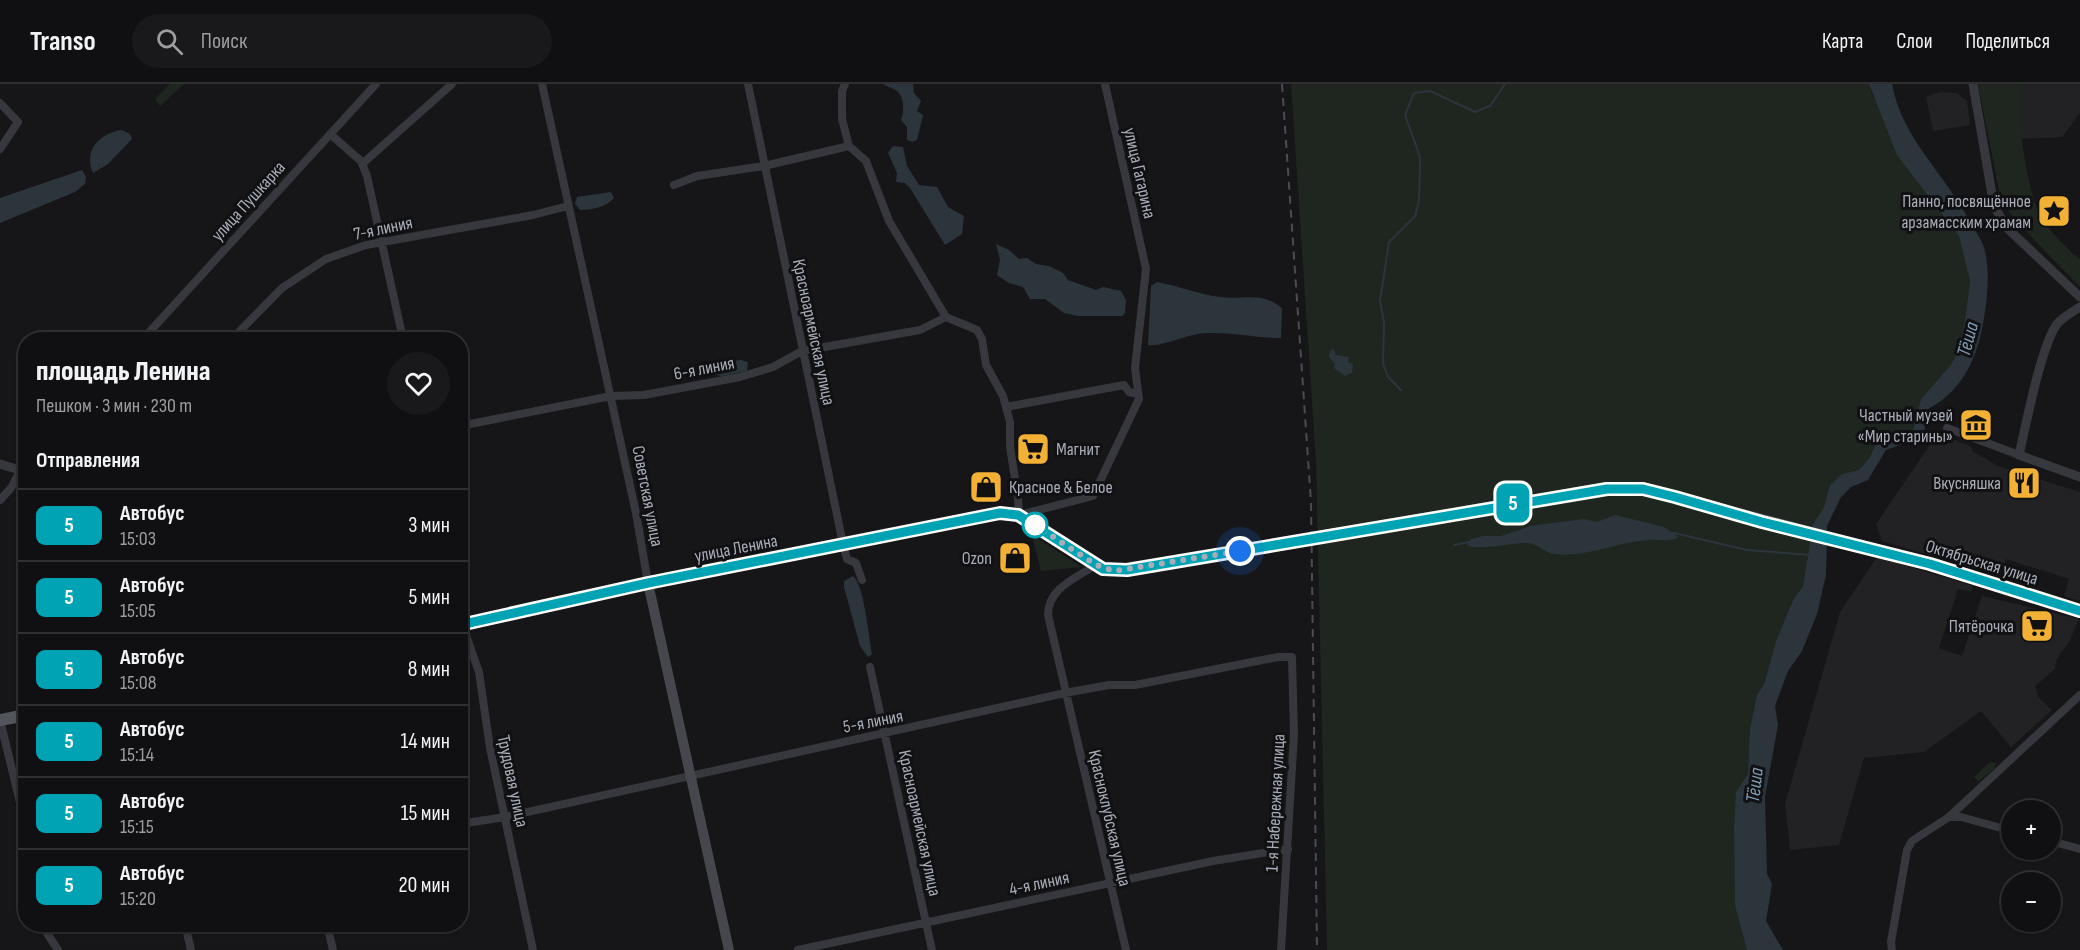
<!DOCTYPE html>
<html lang="ru">
<head>
<meta charset="utf-8">
<style>
  body { margin:0; font-family:"Sofia Sans Condensed",sans-serif; background:#19191b; color:#f1f3f6; height:100vh; display:flex; flex-direction:column; font-size:22px; white-space:nowrap }
  * { box-sizing:border-box; margin:0 }
  p { font-size:20px; color:#9c9d9f }
  .icon { flex:none; width:33px; height:33px; fill:none; stroke:currentColor; stroke-width:2; stroke-linecap:round; stroke-linejoin:round }
  .map { position:relative; flex:1; overflow:hidden }
  .drawer { position:absolute; left:18px; top:248px; width:450px; height:600px; display:flex; flex-direction:column; background:#101012; border-radius:24px; box-shadow:0 2px 4px #0004,0 0 0 2px #303032 }
  .drawer>* { flex:none }
  .badge { padding:0 12px; border-radius:9px; font-size:21px; line-height:39px }
  .buttons { position:absolute; left:2001px; top:716px; display:grid; gap:12px }
  .buttons a { display:grid; place-items:center; width:60px; height:60px; border-radius:50%; background:#101012; box-shadow:0 2px 4px #0004,0 0 0 2px #303032; font-size:30px }
  .you { position:absolute; width:30px; height:30px; margin:-15px; border:4px solid #fff; border-radius:50%; background:#1a73e8; box-shadow:0 0 0 9px #1a73e833 }
  .map>.badge { position:absolute; translate:-50% -50%; box-shadow:0 0 0 3px #fff }
  h2 { padding:0 18px; font-size:22px; line-height:54px }
  .round { display:grid; place-items:center; flex:none; width:63px; height:63px; border-radius:32px; background:#19191b }
  .headline { display:flex; align-items:center; justify-content:space-between; height:102px; padding:0 18px }
  h1 { font-size:28px; font-weight:800; line-height:45px }
  ul { padding:0; list-style:none }
  li { display:flex; align-items:center; gap:18px; height:72px; padding:0 18px; border-top:2px solid #303032 }
  li div { flex:1 }
  li b { display:block; font-size:22px }
  li em { font-style:normal }
  li .badge { min-width:66px; font-weight:700; text-align:center }
  header { display:flex; align-items:center; gap:36px; box-sizing:border-box; height:84px; padding:0 30px; background:#101012; border-bottom:2px solid #303032 }
  header strong { font-size:28px }
  nav { display:flex; gap:33px; margin-inline-start:auto; font-size:21px }
  .search { width:420px; height:54px; background:#19191b; display:flex; align-items:center; gap:15px; box-sizing:border-box; padding:0 21px; border-radius:33px; color:#9c9d9f; font-size:22px }
  .map>svg:first-child { display:block }
  .built { fill:#222225 }
  .green { fill:#1e261f }
  .water { fill:#2c353c }
  .lines { fill:none; stroke-linecap:round; stroke-linejoin:round }
  .stream { stroke:#2c353c; stroke-width:2 }
  .minor { stroke:#37383d; stroke-width:8 }
  .tertiary { stroke:#37383d; stroke-width:9 }
  .secondary { stroke:#45474d; stroke-width:10 }
  .primary { stroke:#53555c; stroke-width:12 }
  .rail { stroke:#4a4c52; stroke-width:2; stroke-dasharray:8 6; stroke-linecap:butt }
  .primary-bridge { stroke:#53555c; stroke-width:12 }
  .line-casing { stroke:#fff; stroke-width:14 }
  .line { stroke:#00a3b4; stroke-width:9 }
  .walk { stroke:#a8adb8; stroke-width:6; stroke-dasharray:0 10.8 }
  .stop-dot { fill:#fff; stroke:#00a3b4; stroke-width:3 }
  .labels { text-anchor:middle; stroke-width:6; stroke-linejoin:round; paint-order:stroke }
  .street-label { font-size:18px; fill:#a8adb8; stroke:#111113 }
  .poi-label { font-size:18px; fill:#a8adb8; stroke:#111113; text-anchor:end }
  .water-label { font-size:20px; font-style:italic; fill:#7f9bb3; stroke:#111113 }
</style>
</head>
<body>
<header>
<strong>Transo</strong>
<div class="search"><svg class="icon" aria-label="search" viewBox="0 0 24 24"><circle cx="10" cy="10" r="6"/><path d="M15 15l6 6"/></svg>Поиск</div>
<nav><a>Карта</a><a>Слои</a><a>Поделиться</a></nav>
</header>
<div class="map">
<svg width="2080" height="866" viewBox="0 0 2080 866">
  <rect width="100%" height="100%" fill="#161618"/>
  <path class="built" d="M2014,0h66v29l-18,24 -43,2z
    M1940,8l17,1 10,8 3,24 -37,6 -7,-34z
    M1938,349l34,14v4l26,15 82,26v109l-16,-5 5,-17 -63,-20 -6,17 -118,-35 -6,-17z
    M1877,473l96,29 -2,6 -13,-3 -19,59 23,8 20,-60 97,23 -10,23 -13,18 -1,9 -20,17 3,11 14,13 -41,37 -30,-36 -57,41 -60,6 -25,87 -49,5 -5,-46 55,-192z"/>
  <path class="green" d="M170,0h14l-24,22 -5,-7z
    M1291,0h578l3,10 50,92 37,50 11,45 -5,39 -7,31 -7,15 -30,33 -5,28 -4,7 -26,-3 -7,5 -9,21 -11,13 -17,4 -12,11 -6,22 -11,17 -10,62 -10,14 -17,41 -12,43 -7,11 -9,79 -12,18 11,158h-420l-11,-488z
    M1978,0h44c-7,29 5,102 17,130 4,10 31,38 41,45v28l-66,-68 -14,-23z
    M1032,451l50,32 -41,4z
    M1990,678l6,1 -1,5 -17,14 -4,-5z"/>
  <path class="water" d="M883,0h30l1,9 7,8 -4,10 6,4 -6,25 -5,2 -5,-2v-13l-6,-7c3,-7 4,-23 -4,-29 -4,-3 -10,-4 -14,-7z
    M1869,0h23c10,55 54,91 78,138 5,9 13,19 15,29 6,26 1,61 -5,87 -8,30 -23,56 -52,71l-4,24 -7,6 -31,11 -18,30 -17,7 -10,10 -14,29 -1,49 -9,39 -15,37 -14,20 -13,35 3,19 -13,72 2,77 5,10 -6,37 17,29h-36l-12,-45 -1,-78 2,-35 12,-18 2,-45 7,-34 7,-11 12,-43 17,-41 10,-14 10,-62 11,-17 6,-22 12,-11 17,-4 11,-13 9,-21 7,-5 26,3 9,-35 30,-34 7,-14 7,-31 5,-39 -11,-45 -62,-81z
    M122,46l8,4 2,5 -24,25 -15,9c-10,-23 7,-40 29,-43z
    M893,62l10,1 4,19 12,19 18,2 11,20 16,9 -2,18 -17,11 -35,-57 -5,-5 -9,-1 1,-9 -9,-20z
    M82,86l4,7 -1,7 -10,8 -75,31v-25z
    M611,108l3,6c-7,9 -23,12 -34,12l-5,-6 2,-7z
    M996,160l13,6 10,9 8,-1 9,6 13,2 14,7 5,7 28,10 7,-3 18,4 5,9 -1,13 -3,3h-44l-14,-3 -19,-14h-15l-7,-12 -14,-4 -12,-8 3,-15z
    M1157,198c22,4 41,12 63,15 24,3 41,-6 62,11l-1,30c-24,0 -49,-6 -74,-5 -18,0 -43,14 -59,12l3,-59z
    M1334,265l2,6 13,2 -1,5 5,2 -1,9 -7,3 -11,-8 1,-4 -6,-7 1,-6z
    M741,276l7,2 -1,9 -25,5 -12,-2c4,-13 19,-12 31,-14z
    M1615,431l49,12 15,10c-11,6 -20,2 -31,3 -32,2 -61,18 -94,14 -10,-1 -14,-11 -29,-11 -12,0 -51,8 -58,2l4,-6 12,-3h18l29,-10 54,-7 13,3z
    M853,492c11,8 16,63 19,78l-4,3 -8,-11 -16,-59v-6z"/>
  <g class="lines">
    <path class="stream" d="M1401,306l-13,-13 -5,-14 1,-41 -4,-21 9,-59 26,-26 4,-15 1,-44 -15,-42 9,-22 16,-2 45,21 15,-6 15,-22
      M1674,449l73,17 63,5
      M1454,461l15,-3"/>
    <path class="minor" d="M542,0l94,429 12,70
      M748,0l95,460 4,15 9,4 6,17
      M845,0l-3,7v28l7,27 17,15 23,60 57,96
      M0,19l18,19 -18,27
      M330,50l31,27 6,15 36,163
      M362,80l90,-80
      M674,101l23,-9 67,-10 85,-20
      M946,233l31,13 5,9 4,26 17,31 7,26v25l8,51 1,17 74,-19 46,-97 -4,-31 11,-99 -41,-185
      M143,255l233,-255
      M232,255l50,-51 44,-29 40,-14 167,-30 35,-9
      M1006,323l118,-22 5,7 9,2
      M460,342l151,-30 33,-1 96,-18 33,-10 29,-16 118,-21 26,-13
      M1947,344l72,27
      M0,416l11,-12 9,-17
      M1096,481c-20,13 -48,23 -48,50l78,335
      M461,537l18,51 11,76 43,202
      M870,583l62,283
      M0,636l26,107
      M1949,733h12l51,14
      M460,740l45,-7 560,-124 44,-8h26l143,-28h14l2,77 -13,216
      M2050,757l30,8
      M41,840l17,26
      M185,840l6,26
      M327,840l6,26
      M798,866l415,-89 75,-12
      M1892,866l-1,-8 16,-92 5,-9 37,-24 131,-122"/>
    <path class="tertiary" d="M1973,0l21,122 13,22 73,69
      M2080,223c-8,5 -17,10 -23,17 -16,22 -31,101 -38,131l61,22
      M0,380l26,8"/>
    <path class="secondary" d="M648,499l81,367"/>
    <path class="primary" d="M1511,420l96,-16 36,1 287,75 150,47
      M460,541l188,-42 352,-70 19,2 84,54 24,1
      M0,636l26,-5"/>
    <path class="rail" d="M1282,0l29,418 6,448"/>
    <path class="primary-bridge" d="M1127,486l384,-66"/>
  </g>
  <g class="lines">
    <g class="line-casing">
      <path id="line" d="M460,541l188,-42 352,-70 18,2 85,54 24,1 480,-81h36l32,8 87,25 168,42 150,47"/>
    </g>
    <use href="#line" class="line"/>
    <path class="walk" d="M1035,441l61,40 18,6 126,-20"/>
  </g>
  <defs>
    <g id="sight-square" transform="scale(1.725)"><rect x="-9" y="-9" width="18" height="18" rx="4" fill="#f2b134" stroke="#111113"/><path d="M0-6L1.8-2.2L6-1.7L2.9 1.2L3.7 5.4L0 3.3L-3.7 5.4L-2.9 1.2L-6-1.7L-1.8-2.2Z" fill="#111"/></g>
    <g id="museum-square" transform="scale(1.725)"><rect x="-9" y="-9" width="18" height="18" rx="4" fill="#f2b134" stroke="#111113"/><path d="M0-6L6-3V-2H-6V-3ZM-5-1h2V3h-2ZM-1-1h2V3h-2ZM3-1h2V3H3ZM-6 4H6V6H-6Z" fill="#111"/></g>
    <g id="supermarket-square" transform="scale(1.725)"><rect x="-9" y="-9" width="18" height="18" rx="4" fill="#f2b134" stroke="#111113"/><path d="M-6-5.5h2.5l.6 2H6L4.5 2H-2.5L-4.4-4H-6ZM-1.5 3.2a1.3 1.3 0 1 0 .1 0ZM3 3.2a1.3 1.3 0 1 0 .1 0Z" fill="#111"/></g>
    <g id="restaurant-square" transform="scale(1.725)"><rect x="-9" y="-9" width="18" height="18" rx="4" fill="#f2b134" stroke="#111113"/><path d="M-5-6h1v4h1v-4h1v4h1v-4h1v5L-1.5 .5V6h-2V.5L-5-1ZM5-6V6H3V1.5H1.5Q1.5-4 5-6Z" fill="#111"/></g>
    <g id="shop-square" transform="scale(1.725)"><rect x="-9" y="-9" width="18" height="18" rx="4" fill="#f2b134" stroke="#111113"/><path d="M-5-2.5h2.3a2.7 3.5 0 0 1 5.4 0H5L5.5 6h-11ZM-1.5-2.5h3a1.5 2.3 0 0 0-3 0Z" fill="#111"/></g>
  </defs>
  <g fill-rule="evenodd">
    <use href="#sight-square" x="2054" y="127"/>
    <use href="#museum-square" x="1976" y="341"/>
    <use href="#supermarket-square" x="1033" y="365"/>
    <use href="#restaurant-square" x="2024" y="399"/>
    <use href="#shop-square" x="986" y="403"/>
    <use href="#shop-square" x="1015" y="474"/>
    <use href="#supermarket-square" x="2037" y="542"/>
  </g>
  <circle class="stop-dot" cx="1035" cy="441" r="12"/>
  <g class="labels">
    <g class="street-label">
      <text transform="translate(1140 89) rotate(77)" y="6">улица Гагарина</text>
      <text transform="translate(248 117) rotate(-48)" y="6">улица Пушкарка</text>
      <text transform="translate(383 144) rotate(-12)" y="6">7-я линия</text>
      <text transform="translate(814 248) rotate(78)" y="6">Красноармейская улица</text>
      <text transform="translate(704 284) rotate(-11)" y="6">6-я линия</text>
      <text transform="translate(648 412) rotate(79)" y="6">Советская улица</text>
      <text transform="translate(736 464) rotate(-11)" y="6">улица Ленина</text>
      <text transform="translate(1982 478) rotate(17)" y="6">Октябрьская улица</text>
      <text transform="translate(873 637) rotate(-11)" y="6">5-я линия</text>
      <text transform="translate(513 697) rotate(78)" y="6">Трудовая улица</text>
      <text transform="translate(1275 719) rotate(-87)" y="6">1-я Набережная улица</text>
      <text transform="translate(1110 734) rotate(77)" y="6">Красноклубская улица</text>
      <text transform="translate(920 739) rotate(78)" y="6">Красноармейская улица</text>
      <text transform="translate(1039 799) rotate(-12)" y="6">4-я линия</text>
    </g>
    <g class="poi-label">
      <text x="2031" y="123">Панно, посвящённое<tspan x="2031" dy="21">арзамасским храмам</tspan></text>
      <text x="1953" y="337">Частный музей<tspan x="1953" dy="21">«Мир старины»</tspan></text>
      <text x="1056" y="371" text-anchor="start">Магнит</text>
      <text x="2001" y="405">Вкусняшка</text>
      <text x="1009" y="409" text-anchor="start">Красное &amp; Белое</text>
      <text x="992" y="480">Ozon</text>
      <text x="2014" y="548">Пятёрочка</text>
    </g>
    <g class="water-label">
      <text transform="translate(1967 255) rotate(-75)" y="7">Тёша</text>
      <text transform="translate(1754 701) rotate(-83)" y="7">Тёша</text>
    </g>
  </g>
</svg>
<div class="buttons">
<a>+</a>
<a>−</a>
</div>
<div class="you" style="left:1240px;top:467px"></div>
<b class="badge" style="left:1513px;top:419px;background:#00a3b4;color:#fff">5</b>
<section class="drawer">
<div class="headline"><div><h1>площадь Ленина</h1><p>Пешком · 3 мин · 230 m</p></div><a class="round"><svg class="icon" aria-label="heart" viewBox="0 0 24 24"><path d="M12 20l-8-8c-3-5 5-10 8-4 3-6 11-1 8 4z"/></svg></a></div>
<h2>Отправления</h2>
<ul>
<li><span class="badge" style="background:#00a3b4;color:#fff">5</span><div><b>Автобус</b><p>15:03</p></div><em>3 мин</em></li>
<li><span class="badge" style="background:#00a3b4;color:#fff">5</span><div><b>Автобус</b><p>15:05</p></div><em>5 мин</em></li>
<li><span class="badge" style="background:#00a3b4;color:#fff">5</span><div><b>Автобус</b><p>15:08</p></div><em>8 мин</em></li>
<li><span class="badge" style="background:#00a3b4;color:#fff">5</span><div><b>Автобус</b><p>15:14</p></div><em>14 мин</em></li>
<li><span class="badge" style="background:#00a3b4;color:#fff">5</span><div><b>Автобус</b><p>15:15</p></div><em>15 мин</em></li>
<li><span class="badge" style="background:#00a3b4;color:#fff">5</span><div><b>Автобус</b><p>15:20</p></div><em>20 мин</em></li>
</ul>
</section>
</div>
</body>
</html>
